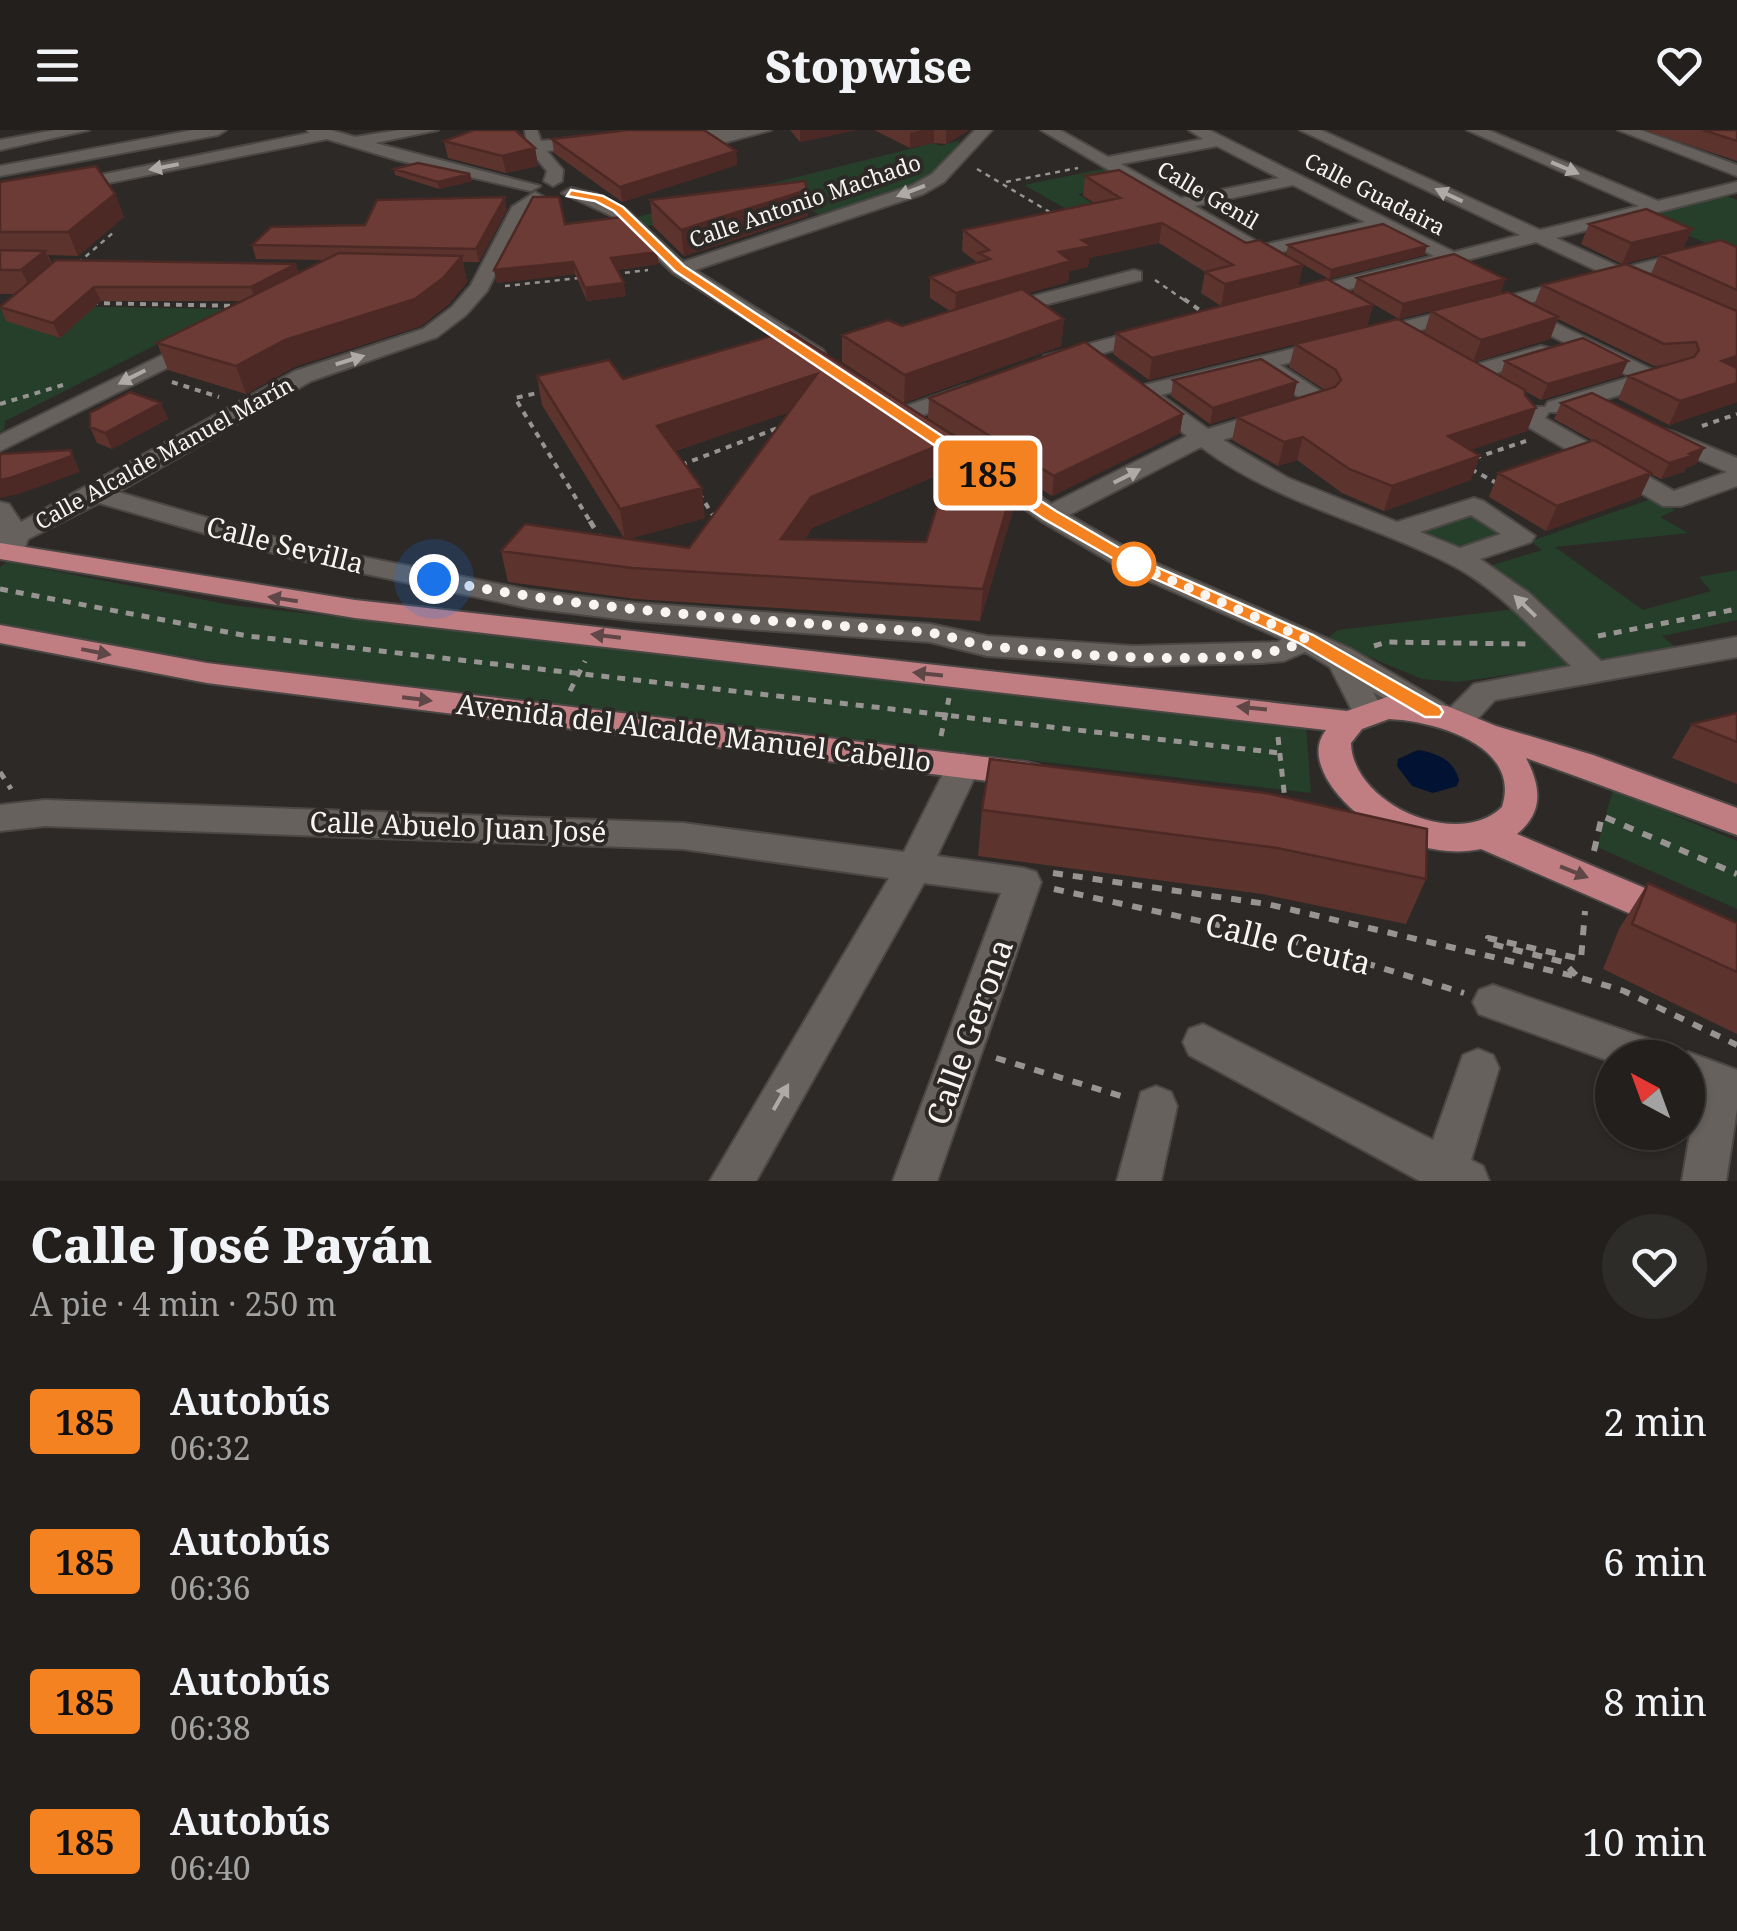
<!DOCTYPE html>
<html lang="es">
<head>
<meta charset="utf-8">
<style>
  body { margin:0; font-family:"Noto Serif",serif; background:#2e2c29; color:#f1f3f6; height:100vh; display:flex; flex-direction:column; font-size:38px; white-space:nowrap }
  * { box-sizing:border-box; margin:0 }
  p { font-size:32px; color:#a2a2a3 }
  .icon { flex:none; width:55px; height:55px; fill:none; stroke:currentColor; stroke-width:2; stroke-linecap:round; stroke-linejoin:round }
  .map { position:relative; height:1051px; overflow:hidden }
  .panel { display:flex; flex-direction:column; background:#221f1c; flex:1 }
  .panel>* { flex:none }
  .badge { padding:0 20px; border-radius:8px; font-size:35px; line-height:65px }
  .needle { width:65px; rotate:319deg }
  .fabs { position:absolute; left:1595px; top:910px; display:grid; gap:20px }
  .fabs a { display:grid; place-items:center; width:110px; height:110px; border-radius:50%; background:#221f1c; box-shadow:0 2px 8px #0004,0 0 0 2px #3f3d3b; font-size:50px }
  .you { position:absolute; width:50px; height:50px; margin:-25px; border:8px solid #fff; border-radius:50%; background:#1a73e8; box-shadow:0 0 0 15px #1a73e833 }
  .map>.badge { position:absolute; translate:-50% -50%; box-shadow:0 0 0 5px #fff }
  .round { display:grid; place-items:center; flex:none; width:105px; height:105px; border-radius:52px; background:#2e2c29 }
  .overview { display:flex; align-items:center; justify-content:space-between; height:170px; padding:0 30px }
  h1 { font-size:48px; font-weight:800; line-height:75px }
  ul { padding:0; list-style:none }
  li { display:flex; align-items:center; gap:30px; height:140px; padding:0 30px }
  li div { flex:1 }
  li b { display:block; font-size:38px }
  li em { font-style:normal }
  li .badge { min-width:110px; font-weight:700; text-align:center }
  header { display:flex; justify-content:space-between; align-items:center; height:130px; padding:0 30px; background:#221f1c; font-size:45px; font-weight:800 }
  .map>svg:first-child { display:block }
  .green { fill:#263f2a }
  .water { fill:#011233 }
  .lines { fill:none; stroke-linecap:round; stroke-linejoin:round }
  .minor-casing { stroke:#4b4745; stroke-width:4 }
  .major-casing { stroke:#4b4745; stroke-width:4 }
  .path-far3 { stroke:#989492; stroke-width:2.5; stroke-dasharray:5 5; stroke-linecap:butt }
  .path-far2 { stroke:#989492; stroke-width:4; stroke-dasharray:6 6; stroke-linecap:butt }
  .path-far1 { stroke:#989492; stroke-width:5; stroke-dasharray:8 8; stroke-linecap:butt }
  .path { stroke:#989492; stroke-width:6; stroke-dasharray:10 10; stroke-linecap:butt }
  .minor { fill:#66615d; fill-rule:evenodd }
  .major { fill:#c07e83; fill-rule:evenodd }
  .wall { fill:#5d332e; fill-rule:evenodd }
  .shaded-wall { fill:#4c2925 }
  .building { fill:#6c3b35; stroke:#4c2925; stroke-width:2.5 }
  .oneway { fill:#aeaaa8 }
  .oneway2 { fill:#604747 }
  .line { fill:#f58220; stroke:#fff; stroke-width:2.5 }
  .walk { stroke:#f7f4f2; stroke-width:10; stroke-dasharray:0 18 }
  .stop-dot { fill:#fff; stroke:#f58220; stroke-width:5 }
  .labels { text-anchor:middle; stroke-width:8; stroke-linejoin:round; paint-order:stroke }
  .far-street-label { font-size:22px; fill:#f7f4f2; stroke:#2d2926 }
  .street-label { font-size:28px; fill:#f7f4f2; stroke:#2d2926 }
  .near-street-label { font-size:32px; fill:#f7f4f2; stroke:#2d2926 }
</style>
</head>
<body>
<header><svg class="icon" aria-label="menu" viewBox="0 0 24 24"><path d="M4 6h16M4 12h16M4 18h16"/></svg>Stopwise<svg class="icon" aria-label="heart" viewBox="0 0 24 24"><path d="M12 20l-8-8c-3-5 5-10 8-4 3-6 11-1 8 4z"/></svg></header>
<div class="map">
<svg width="1737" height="1051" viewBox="0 0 1737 1051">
  <rect width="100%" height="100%" fill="#2d2926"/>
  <path class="green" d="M960,10c-23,50 -87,60 -135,78l-21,-12 -157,20 -10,-9 297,-74 6,3z
    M1107,38l26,15 -55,11 31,20 -25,5 -60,-34z
    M1724,65l13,5v56l-95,-40z
    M0,175l227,4 -222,112 -1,9 -4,2z
    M1654,368l21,12 -15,7 28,16 -133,14 88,63 68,-19 -12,-14 38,-7v50l-75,16 17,14 -66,11 -23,-6 -104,-88 56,-17 -11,-9z
    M1473,380l42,26 -58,17 -50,-21z
    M7,432l224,43 1075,121 5,67 -987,-115 -221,-34 -103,-21v-56z
    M1515,479l61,56 -119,17 -35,-3 -96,-40 12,-9z
    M1613,660l124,51v68l-140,-62z"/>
  <path class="water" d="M1418,620c19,3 36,10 41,30l-2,6 -24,7 -21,-7 -15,-20 1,-7z"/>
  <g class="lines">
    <g class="minor-casing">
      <path id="minor" d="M55,0h34l-89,20v-10z
        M193,0h33l-8,5 -218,41v-10z
        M307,0h24l24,7 44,-7h39l-63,13 165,43 -9,5 -134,-31 -70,-21 -327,66v-10l309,-62z
        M525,0h12l4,11 51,-5 8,5 -8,5 -45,5 16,19 -1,11 -9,5 -9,-5 3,-10 -20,-24z
        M699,0h72l-48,13z
        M975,0h17l-48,52 -21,12 -228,76 128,80 3,5 -3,5 -8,2 -142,-89 -59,-56 -52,-24 9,-5 26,6 30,16 56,52 228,-76 21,-12z
        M1041,0h19l48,27 95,-18 -14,-9h20l245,122 66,-17 -220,-105h21l219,100 99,-24 -172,-76h21l170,71 79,-19v10l-181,46 66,30 69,-17 10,6 -3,4 -61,15 -2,6 -17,-1 -338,84 48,31 4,5 -4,5h-16l-54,-36 -97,25 47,34 66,-20 8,2 4,5 -4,5 -59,19 65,38 109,44 77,-24 9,3 52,35 -4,6 -51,17 49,34 72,68 136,-24v20l-242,43c-15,15 -26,35 -49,28l-5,-8h-19l-49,-28 11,20 -5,8 -11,3 -11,-3 -27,-53 -25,-15 -21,9 -22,2 -129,3 -146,-10 -57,-14 -294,-21 -107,-13 -235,-49 -195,-56 -71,36 -7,19 -10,2 -11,-4v-54l9,2 12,18 274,-151 128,-42 29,-22 19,-22 41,-78 23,-15 9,5 -16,13 -41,81 -21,24 -29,22 -126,44 -193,111 180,52 231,46 107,13 294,21 57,12 146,10 145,-4 4,-3 -158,-69 -83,-49 -72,-53 12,-7 9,2 61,41 136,-68 -54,-44 3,-5 466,-114 -66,-31 -69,18 -9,7 -9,-3 -151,38 -7,-2v-8l143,-36 -54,-27 -103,24 14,10 -10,6 -7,-2zM1217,16l62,32 -98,20 -60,-34zM1293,55l72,37 -102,23 -68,-39zM1201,317c73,55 165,75 245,115 48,23 87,67 125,104l-97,18 -26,26 -4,-6 -93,-55 -207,-91 -75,-43zM1471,385l30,19 -41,14 -40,-16z
        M1618,0h23l96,35v11z
        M1134,140l7,2v8l-143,37 -10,-6 3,-4z
        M1520,176l133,64h15l3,5 -3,5 -104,32h-15l-4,6 129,73 53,-19 -69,-30 -4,-5 12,-7 8,2 63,26v28l-56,20h-18l-135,-79 -9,-11 11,-9h15l3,-5 83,-25 -118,-61 -3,-4 3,-4z
        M1152,197l7,2 4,4 -4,4 -107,31 -11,-7 3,-5z
        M199,207l11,6 -3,5 -207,103v-16z
        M1541,216l8,2 3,5 -3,5 -77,22 -11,-7 3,-5z
        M966,255l11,7 -3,5 -71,25 -12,-7 4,-5z
        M963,624l12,4 5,8 -43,90 86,12 13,4 5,10 -104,299h-44l108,-288 -77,-10 -168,298h-46l179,-303 -206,-29 -638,-23 -45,5v-26l45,-5 638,23 221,29 47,-94z
        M1493,855l173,60 6,13h-60v4l-133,-48 -6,-12 6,-12z
        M1203,894l230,116 30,-85 15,-6 15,6 6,13 -28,92 12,6 6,15h-69l-231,-126 -6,-13 6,-13z
        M1688,922l49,18v39l-11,72h-44l15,-88 -9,-3v-32h-14z
        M1156,956l15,6 6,14 -16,75h-44l24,-89z"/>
    </g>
    <g class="major-casing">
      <path id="major" d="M0,413l355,57 992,111 40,-14 60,9 49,20 97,29 144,53v27l-211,-77c15,29 18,54 -9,76l220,93v33l-256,-111c-55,12 -126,-22 -154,-70 -9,-17 -13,-33 -1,-49l-971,-112 -355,-59zM1389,589c45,2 133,26 113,88 -45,44 -150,-4 -151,-64l11,-14z
        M0,495l207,38 820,99 12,3 5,9 -5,9 -12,3 -820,-103 -207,-40z"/>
    </g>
    <path class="path-far3" d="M977,39l76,45
      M1006,52l72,-14
      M78,133l36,-31
      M615,144l33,-4
      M1155,150l32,22
      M505,156l74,-8"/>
    <path class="path-far2" d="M1184,169l20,14
      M92,173l144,3
      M172,252l47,15
      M546,261l-31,7 76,125
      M0,274l63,-19
      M1702,296l35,-12
      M1475,328l51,-17
      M681,335l102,-39
      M1471,339l29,16
      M699,363l15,24"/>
    <path class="path-far1" d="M590,391l12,20
      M0,459l248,47 1032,117
      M1598,506l139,-27
      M1374,516l13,-4 140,2
      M570,561l15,-30
      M941,606l8,-38
      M1278,607l7,63
      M0,642l11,17"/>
    <path class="path" d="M1594,721l8,-35 135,58
      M1053,743l214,31 311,73 46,14 113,54
      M1054,759l242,53 168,51
      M1576,845l-13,-13 -75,-19v-5l93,21 4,-48
      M996,928l128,39"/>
    <use href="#minor" class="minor"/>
    <use href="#major" class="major"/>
  </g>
  <path class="wall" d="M790,0h66l-56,12z
    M874,0h95l-23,14 -12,-1 -24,5z
    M1644,0h93v31z
    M552,9l184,12 1,14 -115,37 -68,-49z
    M444,11l91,7 3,18 -32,7 -58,-15z
    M394,39l76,5 2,7 -33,8 -44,-14z
    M1085,46l218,89 -5,21 75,19 -6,21 57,7 7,-22 103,-6 8,-20 109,-11 8,-19 78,-8v155l-68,23 -51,-26 10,-23 37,-11 -11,1 -96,-47 -8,20 -76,23 26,14 5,-15h123l-7,15 -80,24 -16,-9v4l11,13 -9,23 -57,19 1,30 -87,31 -42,-18 -45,-33 -19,6 -46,-26 5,-23 88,-27 -36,-23 6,-23 -146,36 -36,-26 3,-21 105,-27 -20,-13 4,-21 -46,-29 -70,15 -1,9 -19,4 -1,11 -41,11 37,26 -3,27 -157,57 -62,-41v-27l60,-9 48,-15 -20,-13v-21l48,-14 -16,-12 1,-21 132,-27 -12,-7z
    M0,52l115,12 9,23 -46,39 -30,-1 4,9 247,9 27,-13 -70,-1 -4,-14 113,-20 142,-15 -28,52h-16l4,20 -18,22 -28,22 -127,41 -48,27 -78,-24 -11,-27 84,-42h-140l-41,37 -54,-17 -6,-15 14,-12h-14z
    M807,60l1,26 -124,40 -31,-30 -3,-26z
    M565,94l94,40 -42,6 9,26 -39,5 -12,-27 -78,9 -3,-13z
    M1589,94l103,5 -9,20 -61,15 -41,-20z
    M1288,115l139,1 -3,9 -95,24 -43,-24z
    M1357,148l148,1 -5,15 -101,25 -46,-27z
    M537,246l86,3 334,59 -1,5 58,64 -34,114 -344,-22 -128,-17 -7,-31 123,-13 -82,-133zM789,282l-100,136 -61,-9 77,-21 -30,-67zM948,341l-22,71 -122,-2 8,-12z
    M1173,250l124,2 -4,16 -83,26 -39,-28z
    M929,268l254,16 -3,19 -128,63 -124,-78z
    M161,273l7,16 -56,30 -15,-6 -7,-16z
    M1561,273l143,45 -8,16 -10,4 -2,4 -23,7 -10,-5 -11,23 -94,34 -57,-34 9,-24 94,-33 -38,-21z
    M1737,583v71l-65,-26 20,-34z
    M1266,663l160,86 -20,45 -144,-30 -284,-38 4,-46z
    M1648,753l89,40v111l-134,-65 16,-40z"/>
  <path class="shaded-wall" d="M800,0h56l-56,12z
    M923,0h11v13l-24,5v-15z
    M946,0h23l-23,14z
    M535,18l3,18 -32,7 -4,-17z
    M736,21l1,14 -115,37 -2,-15z
    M470,44l2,7 -33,8 -1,-7z
    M807,60l1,26 -124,40 -3,-26z
    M115,64l9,23 -46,39 -10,-24z
    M505,67l2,13 -28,52 -3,-13z
    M1162,93l-3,20 -70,15 -1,9 -19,4 -1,11 -113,32 1,-21 103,-41 23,-12z
    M1692,99l-9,20 -61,15 9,-21z
    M1427,116l-3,9 -95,24 2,-9z
    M45,121l11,24 -23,19 -12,-24z
    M657,122l2,12 -46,6 -2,-12z
    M462,126l5,26 -18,22 -28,22 -127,41 -48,27 -10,-28 49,-26z
    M573,132l2,12 -78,9 -3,-13z
    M296,134l5,14 -45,23 -5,-14z
    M1303,135l-5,22 -77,19 4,-22z
    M1505,149l-5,15 -101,25 4,-15z
    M624,153l2,13 -39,5 -2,-13z
    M94,157l7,14 -41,37 -7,-15z
    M1373,175l-6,22 -218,53 3,-22z
    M1558,187l-8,22 -77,23 8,-22z
    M1064,189l-3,27 -157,57 1,-28z
    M1737,226v19l-15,-14z
    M1628,231l-7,15 -80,24 7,-16z
    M817,244l1,29 -157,52 -4,-29z
    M1297,252l-4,16 -83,26 3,-16z
    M1737,253v19l-68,23 11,-24z
    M161,273l7,16 -56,30 -7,-16z
    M1536,278l-9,23 -87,29 8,-24z
    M1183,284l-3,19 -128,63 2,-20z
    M1303,307l-6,23 -19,6 6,-24z
    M957,308l-2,30 -143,60 -30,42 -1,-31 30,-42z
    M1704,318l-8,16 -10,4 -2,4 -23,7 8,-16z
    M71,320l9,22 -61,22 -19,4v-18z
    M1480,326l-9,24 -87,31 8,-25z
    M1651,343l-11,24 -94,34 11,-25z
    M1016,347l-2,30 -34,114 3,-32z
    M702,358l3,30 -80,22 -5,-31z"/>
  <path class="building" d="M474,0h41l20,18 -33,8 -58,-15z
    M628,0h76l32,21 -116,36 -68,-48z
    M1703,0h34v11z
    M418,33l52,11 -32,8 -44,-13z
    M96,36l19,28 -47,38h-68v-50z
    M1119,40l127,73 13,-3 44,25 -78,19 -20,-12 28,-7 -71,-42 -80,17 9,6 -32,6 12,9 -115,32 -26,-16 60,-18 -11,-6 10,-3 -26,-20 157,-32 -35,-22z
    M805,51l2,9 -126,40 -31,-30z
    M505,67l-29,52 -224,-4 19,-18 94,-2 12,-25z
    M533,67h26l6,27 57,-7 35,35 -46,6 13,25 -39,5 -12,-26 -79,8z
    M1646,79l46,20 -61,14 -42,-19z
    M1383,94l44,22 -96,24 -43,-25z
    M1721,110l16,7v43l-78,-35z
    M0,120l45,1 -24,19h-21z
    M339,123l123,3 -19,22 -28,21 -130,41 -49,26 -79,-23z
    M1454,124l51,25 -102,25 -46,-26z
    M56,130l240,4 -45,23h-157l-41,36 -53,-16z
    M1626,134l111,47v45l-15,5 15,7v15l-57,18 -52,-25 66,-19 5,-7 -3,-8 -32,2 -122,-59z
    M1327,149l46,26 -221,53 -36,-25z
    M1022,159l42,30 -159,56 -63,-40 46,-15 14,6z
    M1508,162l50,25 -77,23 -50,-29z
    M1398,189l127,71v5l11,13 -88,28 32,20 -88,30 -43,-17 -46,-32 -19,5 -47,-25 98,-30 6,-7 -5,-10 -41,-26z
    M789,201l168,107 -146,59 -30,42 145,3 32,-103 58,38 -33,112 -351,-21 -131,-17 24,-27 164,24 128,-174 -160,52 45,62 -82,21 -83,-133 72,-16 14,19z
    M1583,208l45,23 -80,23 -43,-23z
    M1085,212l98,72 -129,62 -125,-78z
    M1261,229l36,23 -84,26 -40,-28z
    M130,262l31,11 -56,30 -15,-6v-14z
    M1592,263l112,55 -15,6 3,2 -23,7 -108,-60z
    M1594,310l57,33 -94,33 -59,-33z
    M71,320l1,6 -62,22 -10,2v-26z
    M1737,583v29l-45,-18z
    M990,629l276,34 161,36 -1,50 -149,-31 -295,-38z
    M1648,753l89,40v49l-105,-48z"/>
  <defs><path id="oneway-solid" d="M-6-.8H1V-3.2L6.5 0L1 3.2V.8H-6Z" transform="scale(2.5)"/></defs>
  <g class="oneway">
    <use href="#oneway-solid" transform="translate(164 37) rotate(169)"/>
    <use href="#oneway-solid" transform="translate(1565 38) rotate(23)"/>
    <use href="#oneway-solid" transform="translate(911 61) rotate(159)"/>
    <use href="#oneway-solid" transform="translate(1449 65) rotate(-155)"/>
    <use href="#oneway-solid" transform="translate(350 230) rotate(-17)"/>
    <use href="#oneway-solid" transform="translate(132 247) rotate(153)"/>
    <use href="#oneway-solid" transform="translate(1127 346) rotate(-27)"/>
    <use href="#oneway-solid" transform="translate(1525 476) rotate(-136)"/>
    <use href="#oneway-solid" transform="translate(781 967) rotate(-60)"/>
  </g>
  <g class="oneway2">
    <use href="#oneway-solid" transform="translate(283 469) rotate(-171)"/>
    <use href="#oneway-solid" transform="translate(606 506) rotate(-173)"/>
    <use href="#oneway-solid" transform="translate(96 522) rotate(11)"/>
    <use href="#oneway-solid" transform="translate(928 544) rotate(-174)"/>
    <use href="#oneway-solid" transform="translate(417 569) rotate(7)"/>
    <use href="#oneway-solid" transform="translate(1252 578) rotate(-174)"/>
    <use href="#oneway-solid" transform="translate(1574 742) rotate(22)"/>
  </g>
  <path class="line" d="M571,60l32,6 20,11 61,59 372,245 84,49 173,75 127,72 3,5 -3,5h-15l-126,-74 -171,-76 -84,-48 -369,-248 -61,-60 -19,-10 -28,-5z"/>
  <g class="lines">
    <path class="walk" d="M434,449c161,34 325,40 490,53 23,2 44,12 67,14 59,8 273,26 315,-7l-172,-75"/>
  </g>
  <circle class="stop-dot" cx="1134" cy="434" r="20"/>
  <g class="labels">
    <g class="far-street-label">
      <text transform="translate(1375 64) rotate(27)" y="8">Calle Guadaira</text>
      <text transform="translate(1208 65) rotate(30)" y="8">Calle Genil</text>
      <text transform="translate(805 71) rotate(-19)" y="8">Calle Antonio Machado</text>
      <text transform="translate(164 323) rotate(-29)" y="8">Calle Alcalde Manuel Marín</text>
    </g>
    <g class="street-label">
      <text transform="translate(285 415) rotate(14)" y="10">Calle Sevilla</text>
      <text transform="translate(694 603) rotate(7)" y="10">Avenida del Alcalde Manuel Cabello</text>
      <text transform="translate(458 697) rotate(2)" y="10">Calle Abuelo Juan José</text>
    </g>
    <g class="near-street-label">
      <text transform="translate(1288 814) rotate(14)" y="11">Calle Ceuta</text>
      <text transform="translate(970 902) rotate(-70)" y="11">Calle Gerona</text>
    </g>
  </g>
</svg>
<div class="fabs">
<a><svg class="needle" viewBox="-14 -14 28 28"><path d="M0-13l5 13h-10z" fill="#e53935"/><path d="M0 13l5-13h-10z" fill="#a2a2a3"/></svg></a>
</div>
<div class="you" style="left:434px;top:449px"></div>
<b class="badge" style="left:988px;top:343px;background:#f58220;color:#111">185</b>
</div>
<section class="panel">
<div class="overview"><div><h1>Calle José Payán</h1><p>A pie · 4 min · 250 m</p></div><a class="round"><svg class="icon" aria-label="heart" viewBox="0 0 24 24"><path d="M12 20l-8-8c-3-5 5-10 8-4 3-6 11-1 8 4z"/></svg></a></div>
<ul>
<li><span class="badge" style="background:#f58220;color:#111">185</span><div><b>Autobús</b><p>06:32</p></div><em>2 min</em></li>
<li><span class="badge" style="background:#f58220;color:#111">185</span><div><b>Autobús</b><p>06:36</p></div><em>6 min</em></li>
<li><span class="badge" style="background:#f58220;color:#111">185</span><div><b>Autobús</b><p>06:38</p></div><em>8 min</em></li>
<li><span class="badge" style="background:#f58220;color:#111">185</span><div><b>Autobús</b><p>06:40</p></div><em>10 min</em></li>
</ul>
</section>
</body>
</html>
